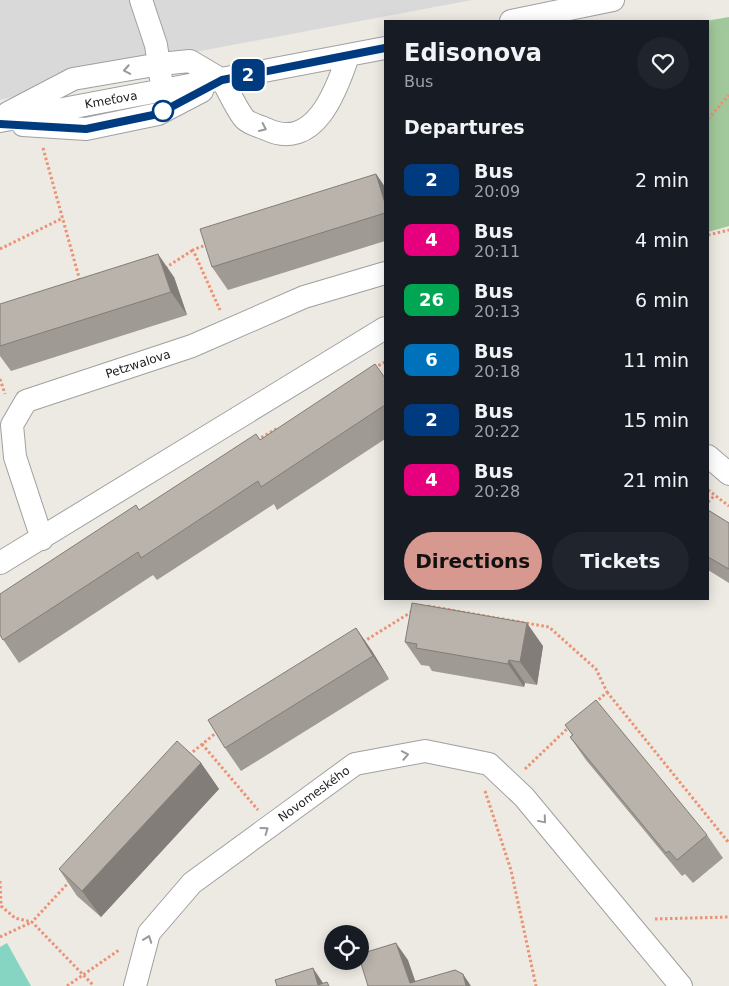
<!DOCTYPE html>
<html lang="en">
<head>
<meta charset="utf-8">
<style>
  body { margin:0; font-family:"DejaVu Sans",sans-serif; background:#20242c; color:#f1f3f6; height:100vh; display:flex; flex-direction:column; font-size:19px; white-space:nowrap }
  * { box-sizing:border-box; margin:0 }
  p { font-size:16px; color:#9ea1a6 }
  .icon { flex:none; width:28px; height:28px; fill:none; stroke:currentColor; stroke-width:2; stroke-linecap:round; stroke-linejoin:round }
  .map { position:relative; flex:1; overflow:hidden }
  .side { position:absolute; left:384px; top:20px; width:325px; height:580px; display:flex; flex-direction:column; background:#171b24; border-radius:0px; box-shadow:0 2px 12px #0003 }
  .side>* { flex:none }
  .badge { padding:0 10px; border-radius:8px; font-size:18px; line-height:32px }
  .tools { position:absolute; left:324px; top:925px; display:grid; gap:10px }
  .tools a { display:grid; place-items:center; width:45px; height:45px; border-radius:50%; background:#171b24; box-shadow:0 2px 12px #0003; font-size:25px }
  .map>.badge { position:absolute; translate:-50% -50%; box-shadow:0 0 0 2px #fff }
  h2 { padding:0 20px; font-size:19px; line-height:45px }
  .round { display:grid; place-items:center; flex:none; width:52px; height:52px; border-radius:26px; background:#20242c }
  .head { display:flex; align-items:center; justify-content:space-between; height:85px; padding:0 20px }
  h1 { font-size:24px; font-weight:700; line-height:38px }
  .primary-button { display:flex; gap:10px; margin-top:auto; padding:10px 20px }
  .primary-button a { flex:1; height:58px; border-radius:30px; background:#d6988f; color:#111; font-size:20px; font-weight:700; line-height:58px; text-align:center }
  .primary-button a+a { background:#20242c; color:#f1f3f6 }
  ul { padding:0; list-style:none }
  li { display:flex; align-items:center; gap:15px; height:60px; padding:0 20px }
  li div { flex:1 }
  li b { display:block; font-size:19px }
  li em { font-style:normal }
  li .badge { min-width:55px; font-weight:700; text-align:center }
  .map>svg:first-child { display:block }
  .residential { fill:#dad9d9 }
  .forest { fill:#a1c89a }
  .pitch { fill:#86d5c2 }
  .lines { fill:none; stroke-linecap:round; stroke-linejoin:round }
  .minor-casing { stroke:#a0a0a0; stroke-width:24 }
  .path { stroke:#ec9173; stroke-width:3; stroke-dasharray:2.5 2.5; stroke-linecap:butt }
  .minor { stroke:#fff; stroke-width:22 }
  .wall { fill:#9f9a94 }
  .shaded-wall { fill:#827d78 }
  .building { fill:#b9b3ac; stroke:#827d78 }
  .oneway { stroke:#999 }
  .line-casing { stroke:#fff; stroke-width:11 }
  .line { stroke:#003b80; stroke-width:8 }
  .stop-dot { fill:#fff; stroke:#003b80; stroke-width:2.5 }
  .labels { text-anchor:middle; stroke-width:4; stroke-linejoin:round; paint-order:stroke }
  .street-label { font-size:12px; fill:#1c1c1c; stroke:#fff }
</style>
</head>
<body>
<div class="map">
<svg width="729" height="986" viewBox="0 0 729 986">
  <rect width="100%" height="100%" fill="#eceae2"/>
  <path class="residential" d="M0,0h472l-282,53 -190,47z"/>
  <path class="forest" d="M729,17v209l-21,6 -2,-211z"/>
  <path class="pitch" d="M7,943l24,43h-31v-39z"/>
  <g class="lines">
    <g class="minor-casing">
      <path id="minor" d="M141,0l15,45 5,34
        M511,21l102,-21
        M222,80c7,12 13,26 21,37 4,6 16,9 23,12 48,23 70,-37 82,-73
        M8,113l65,-34 87,-15 30,-3 32,19
        M0,121l385,-73
        M23,125l63,4 72,-15 44,-23
        M708,456l21,18
        M42,539l-27,-82 -3,-32 14,-24 166,-55 112,-49 81,-24
        M0,563l385,-235
        M135,986l14,-53 43,-50 163,-119 70,-13 64,13 35,33 157,189"/>
    </g>
    <path class="path" d="M708,119l21,-24
      M43,148l37,133
      M708,235l21,-5
      M208,244l-15,6 27,60
      M0,249l63,-31
      M165,268l28,-18
      M374,368l11,-6
      M0,379l5,15
      M257,440l21,-12
      M708,490l21,16
      M708,502l6,-6
      M428,606l121,21 47,42 11,23 -13,12
      M363,642l50,-31
      M607,692l122,151
      M202,744l56,66
      M189,755l28,-23
      M525,769l44,-42
      M485,791l26,79 25,116
      M0,881l1,25 14,12 17,4
      M70,881l-38,41 62,64
      M655,919l74,-2
      M0,937l32,-15
      M67,986l52,-36"/>
    <use href="#minor" class="minor"/>
  </g>
  <path class="wall" d="M376,174l9,13v54l-157,49 -16,-23z
    M174,277l13,38 -176,56 -11,-15v-52z
    M385,378v61l-108,71 -3,-6 -117,76 -4,-5 -134,88 -19,-28 139,-125 121,-70z
    M708,510l21,13v60l-21,-13z
    M356,628l16,23 17,28 -148,92 -16,-23z
    M405,642l138,4 -6,39 -12,-2 -1,4 -92,-16 -3,-5 -8,-1z
    M565,725l142,110 16,23 -30,25 -8,-9 -3,2 -96,-116 -16,-23 2,-2z
    M201,763l18,26 -118,128 -24,-21 -18,-27z"/>
  <path class="shaded-wall" d="M376,174l9,13v16z
    M158,254l16,23 13,38 -16,-23z
    M527,623l16,23 -6,39 -17,-23z
    M356,628l16,23 17,28 -16,-23z
    M509,660l16,23 -1,4 -16,-23z
    M201,763l18,26 -118,128 -19,-26z
    M396,943l12,17 9,26 -7,-3z
    M313,968l12,18 -7,-1z
    M463,974l8,12h-5z"/>
  <path class="building" d="M376,174l9,29v10l-173,54 -12,-38z
    M158,254l13,38 -171,54v-42z
    M375,364l10,14v27l-124,82 -3,-6 -117,77 -3,-6 -135,88 -3,-5v-41l136,-89 3,5 117,-76 4,6z
    M708,510l21,13v46l-21,-12z
    M412,603l115,20 -7,39 -11,-2 -1,4 -92,-16 1,-4 -12,-2z
    M356,628l17,28 -148,92 -17,-28z
    M596,700l111,135 -30,25 -8,-9 -3,2 -96,-116 3,-2 -8,-10z
    M177,741l24,22 -119,128 -23,-22z
    M396,943l14,40 45,-13 8,4 3,12h-98l-8,-26v-6z
    M313,968l5,17 9,-3 2,4h-52l-2,-6z"/>
  <defs><path id="oneway-chevron" d="M-2-3.5L2.5 0L-2 3.5" fill="none" stroke-width="1.6" stroke-linecap="round" stroke-linejoin="round" transform="scale(1.25)"/></defs>
  <g class="oneway">
    <use href="#oneway-chevron" transform="translate(127 70) rotate(170)"/>
    <use href="#oneway-chevron" transform="translate(263 128) rotate(25)"/>
    <use href="#oneway-chevron" transform="translate(405 755) rotate(-11)"/>
    <use href="#oneway-chevron" transform="translate(543 820) rotate(50)"/>
    <use href="#oneway-chevron" transform="translate(265 830) rotate(-36)"/>
    <use href="#oneway-chevron" transform="translate(148 939) rotate(-70)"/>
  </g>
  <g class="lines">
    <g class="line-casing">
      <path id="line" d="M0,124l86,5 72,-15 64,-34 163,-32"/>
    </g>
    <use href="#line" class="line"/>
  </g>
  <circle class="stop-dot" cx="163" cy="111" r="10"/>
  <g class="labels">
    <g class="street-label">
      <text transform="translate(111 100) rotate(-10)" y="4">Kmeťova</text>
      <text transform="translate(138 364) rotate(-18)" y="4">Petzwalova</text>
      <text transform="translate(314 794) rotate(-36)" y="4">Novomeského</text>
    </g>
  </g>
</svg>
<div class="tools">
<a><svg class="icon" aria-label="locate" viewBox="0 0 24 24"><circle cx="12" cy="12" r="6"/><path d="M12 2v4M12 18v4M2 12h4M18 12h4"/></svg></a>
</div>
<b class="badge" style="left:248px;top:75px;background:#003b80;color:#fff">2</b>
<section class="side">
<div class="head"><div><h1>Edisonova</h1><p>Bus</p></div><a class="round"><svg class="icon" aria-label="heart" viewBox="0 0 24 24"><path d="M12 20l-8-8c-3-5 5-10 8-4 3-6 11-1 8 4z"/></svg></a></div>
<h2>Departures</h2>
<ul>
<li><span class="badge" style="background:#003b80;color:#fff">2</span><div><b>Bus</b><p>20:09</p></div><em>2 min</em></li>
<li><span class="badge" style="background:#e6007e;color:#fff">4</span><div><b>Bus</b><p>20:11</p></div><em>4 min</em></li>
<li><span class="badge" style="background:#00a651;color:#fff">26</span><div><b>Bus</b><p>20:13</p></div><em>6 min</em></li>
<li><span class="badge" style="background:#0072bc;color:#fff">6</span><div><b>Bus</b><p>20:18</p></div><em>11 min</em></li>
<li><span class="badge" style="background:#003b80;color:#fff">2</span><div><b>Bus</b><p>20:22</p></div><em>15 min</em></li>
<li><span class="badge" style="background:#e6007e;color:#fff">4</span><div><b>Bus</b><p>20:28</p></div><em>21 min</em></li>
</ul>
<div class="primary-button"><a>Directions</a><a>Tickets</a></div>
</section>
</div>
</body>
</html>
